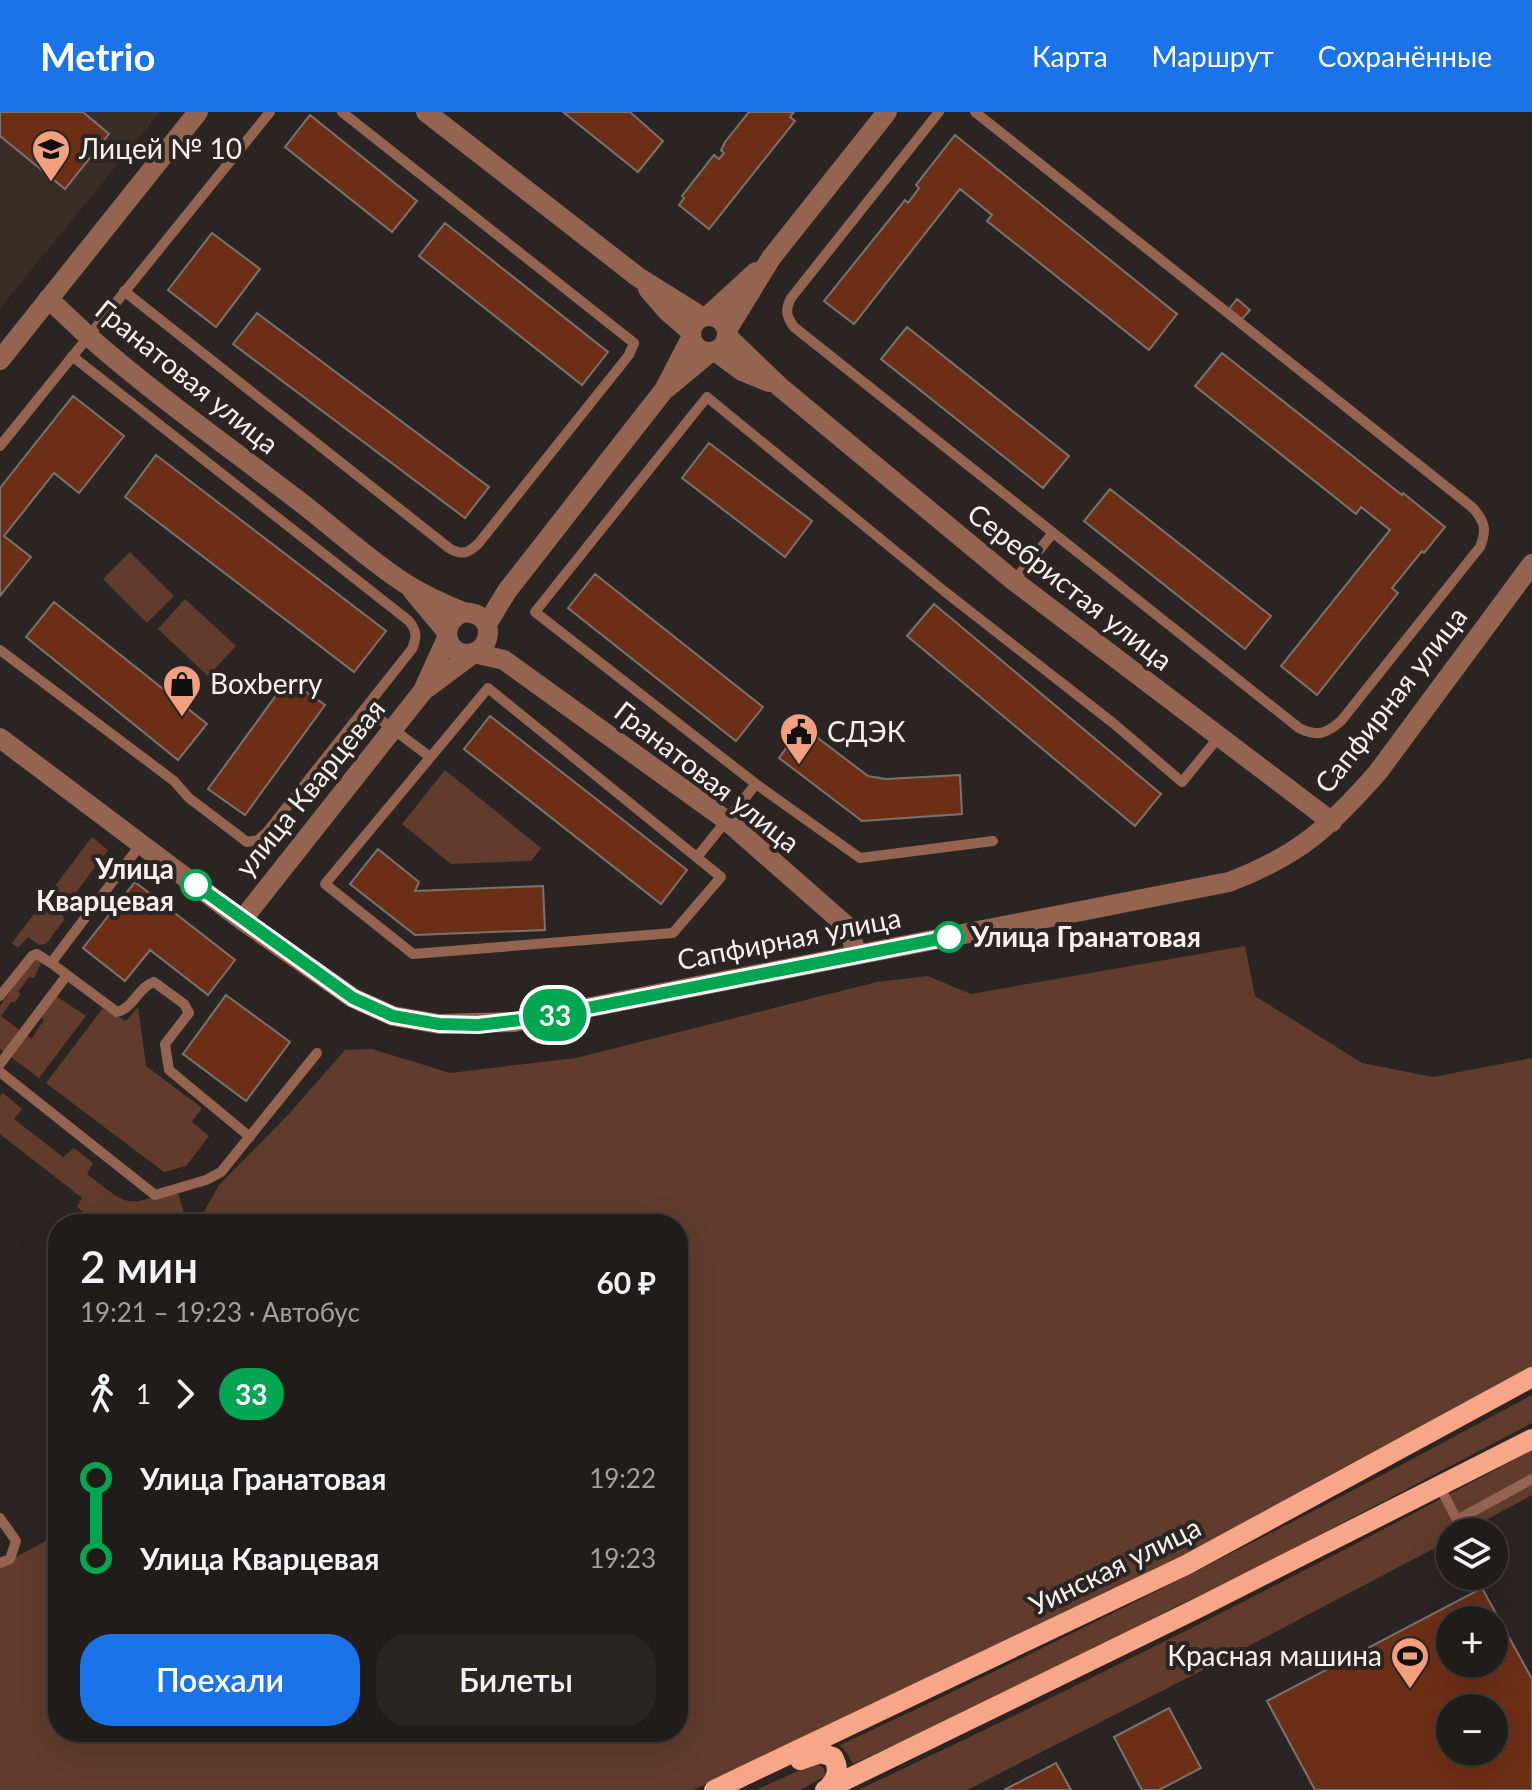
<!DOCTYPE html>
<html lang="ru">
<head>
<meta charset="utf-8">
<style>
  body { margin:0; font-family:Lato,sans-serif; background:#282523; color:#f1f3f6; height:100vh; display:flex; flex-direction:column; font-size:30px; white-space:nowrap }
  * { box-sizing:border-box; margin:0 }
  p { font-size:26px; color:#a2a1a2 }
  .icon { flex:none; width:44px; height:44px; fill:none; stroke:currentColor; stroke-width:2; stroke-linecap:round; stroke-linejoin:round }
  .map { position:relative; flex:1; overflow:hidden }
  .side { position:absolute; left:48px; top:1102px; width:640px; height:528px; display:flex; flex-direction:column; background:#201c1a; border-radius:32px; box-shadow:0 8px 32px #0002,0 0 0 2px #3d3a39 }
  .side>* { flex:none }
  .badge { padding:0 16px; border-radius:26px; font-size:28px; line-height:52px }
  .controls { position:absolute; left:1436px; top:1406px; display:grid; gap:16px }
  .controls a { display:grid; place-items:center; width:72px; height:72px; border-radius:50%; background:#201c1a; box-shadow:0 8px 32px #0002,0 0 0 2px #3d3a39; font-size:40px }
  .map>.badge { position:absolute; translate:-50% -50%; box-shadow:0 0 0 4px #fff }
  .legs { display:flex; align-items:center; gap:12px; height:88px; padding:0 32px; font-size:26px }
  .legs p { margin-inline-start:auto }
  .head { display:flex; align-items:center; justify-content:space-between; height:136px; padding:0 32px }
  h1 { font-size:44px; font-weight:600; line-height:60px }
  .cta { display:flex; gap:16px; margin-top:auto; padding:16px 32px }
  .cta a { flex:1; height:92px; border-radius:32px; background:#1a73e8; color:#fff; font-size:32px; font-weight:600; line-height:92px; text-align:center }
  .cta a+a { background:#282523; color:#f1f3f6 }
  ul { padding:0 32px; list-style:none }
  li { display:flex; align-items:center; gap:28px; height:80px; font-size:30px }
  li i { display:grid; place-items:center; width:12px; height:100%; margin:0 10px; background:currentColor }
  li i::after { content:''; width:20px; height:20px; margin:-10px; border:6px solid; border-radius:50%; background:#201c1a }
  li p { margin-inline-start:auto }
  li:first-child i { background:linear-gradient(#0000 50%,currentColor 0) }
  li:last-child i { background:linear-gradient(currentColor 50%,#0000 0) }
  header { display:flex; align-items:center; gap:48px; box-sizing:border-box; height:112px; padding:0 40px; background:#1a73e8; color:#fff }
  header strong { font-size:38px }
  nav { display:flex; gap:44px; margin-inline-start:auto; font-size:28px }
  .map>svg:first-child { display:block }
  .built { fill:#392d28 }
  .green { fill:#613c2d }
  .building { fill:#6c2f16; stroke:#797370; stroke-width:2; fill-rule:evenodd }
  .lines { fill:none; stroke-linecap:round; stroke-linejoin:round }
  .service { stroke:#946451; stroke-width:10 }
  .minor { stroke:#946451; stroke-width:20 }
  .primary { stroke:#f7a687; stroke-width:20 }
  .line-1-casing { stroke:#fff; stroke-width:18 }
  .line-1 { stroke:#00a651; stroke-width:12 }
  .stop-1-dot { fill:#fff; stroke:#00a651; stroke-width:4 }
  .labels { text-anchor:middle; stroke-width:8; stroke-linejoin:round; paint-order:stroke }
  .poi-label { font-size:28px; fill:#f6f2f0; stroke:#2a2523; text-anchor:start }
  .street-label { font-size:28px; fill:#f6f2f0; stroke:#2a2523 }
  .stop-label { font-size:28px; font-weight:bold; fill:#f6f2f0; stroke:#2a2523; text-anchor:end }
</style>
</head>
<body>
<header>
<strong>Metrio</strong>
<nav><a>Карта</a><a>Маршрут</a><a>Сохранённые</a></nav>
</header>
<div class="map">
<svg width="1532" height="1678" viewBox="0 0 1532 1678">
  <rect width="100%" height="100%" fill="#2a2523"/>
  <path class="built" d="M0,0h160l-160,196z"/>
  <path class="green" d="M130,440l44,44 -27,27 -44,-44z
    M185,487l51,47 -28,30 -50,-47z
    M445,658l96,78 -10,13 -80,3 -49,-40z
    M92,725l16,13 -46,61 2,9 -18,24 -7,1 -11,-8 -10,11 -6,-5z
    M1245,834l10,50 107,67 71,14 99,-19v310l-193,102 -166,93 -480,227h-693v-224l58,-32v198h620v-508h-481l22,-39 69,-70 57,-65 27,-1 78,24 126,-15 301,-76 51,-6 43,18z
    M36,847l5,4 -7,15 -5,-1 -11,15 3,2 -6,8h-4l-10,14 30,23 13,-19 -5,-5 17,-19 30,20 -47,62 -39,-29v-43l32,-45z
    M138,895l8,59 56,42 -10,14 17,14 -23,30 -22,6 -118,-89 57,-75 23,13z
    M3,981l19,16 -8,10 49,38 11,-9 19,15 -6,11c44,34 37,33 90,15l10,35h-88l-22,-17 5,-9 -82,-64v-38z
    M1532,1283v28l-298,157 -57,26 -150,78 -174,80 -4,-8 -9,-11c234,-109 464,-227 692,-350z
    M1532,1338v45l-68,37h-14v7l-21,12 -224,118 -238,121h-109c228,-107 453,-220 674,-340z
    M819,1652l5,5 1,7 -25,14h-44l55,-25z"/>
  <path class="building" d="M0,0h83l26,22 -44,55 -65,-53z
    M563,0h67l33,29 -25,31z
    M749,0h45l-4,5 5,4 -86,108 -30,-24 5,-7 -2,-2 32,-41 5,4 5,-6 -3,-3 4,-8z
    M310,3l107,86 -25,31 -107,-85z
    M955,23l222,179 -28,36 -162,-129 5,-6 -32,-26 -106,135 -30,-23 81,-101 3,3 11,-15 -3,-3z
    M445,111l163,129 -26,33 -163,-129z
    M212,121l48,36 -44,58 -48,-37z
    M1237,187l13,11 -8,9 -13,-10z
    M257,201l232,174 -24,31 -232,-174z
    M907,215l162,129 -26,32 -162,-129z
    M1222,241l180,142 1,-2 42,34 -21,26 -2,-2 -30,37 6,5 -81,102 -36,-29 109,-136 -29,-23 -5,7 -161,-128z
    M73,284l51,40 -45,57 -25,-20 -50,63 27,21 -31,39v-108z
    M709,331l103,78 -27,36 -103,-79z
    M156,343l230,176 -32,41 -229,-175z
    M1110,377l161,127 -26,33 -161,-128z
    M595,462l168,133 -27,34 -168,-133z
    M54,490l153,122 -29,36 -152,-123z
    M934,492l227,190 -26,32 -228,-190z
    M288,567l37,26 -80,110 -37,-26z
    M490,604l197,154 -26,34 -197,-155z
    M802,614l66,50 18,3 74,-4 2,39 -100,7 -83,-63z
    M378,737l41,33 -4,9 128,-5 2,44 -130,5 -65,-51z
    M135,770l100,78 -27,35 -58,-45 -25,31 -42,-33z
    M226,883l64,47 -44,59 -63,-47z
    M1482,1476l50,91v111h-217l-48,-89zM1450,1508h44v44h-44zM1450,1596h44v44h-44z
    M1169,1596l32,60 -42,22h-17l-28,-53z
    M1056,1651l15,27h-67z"/>
  <g class="lines">
    <path class="service" d="M939,0l-148,186c-6,12 -5,18 3,29l505,401c18,9 27,6 42,-7l139,-174c7,-17 5,-25 -7,-39l-498,-396
      M124,179l325,257c13,8 19,5 29,-4l151,-189 5,-12 -292,-231
      M0,334l270,-334
      M1014,469l39,-48
      M0,538l174,131 15,17 58,44 11,-2 9,-8 145,-183c5,-12 5,-18 -3,-28l-337,-265
      M488,576l233,189 -48,56 -260,21 -88,-70z
      M365,596l65,49
      M993,729l-133,17 -104,-74 -221,-172 172,-215 237,194 169,132 69,59 36,-44
      M697,745l59,-73
      M51,851l66,49c17,-4 21,-25 37,-30l30,22 5,9 -24,31 4,26 81,67
      M0,884l32,-40 5,-2 14,9 90,-119
      M0,952l67,-89
      M0,960l155,123 51,-15 15,-8 96,-119
      M1440,1375l17,33 14,12
      M0,1406l16,23 -6,18 -10,4
      M1457,1408l75,-41"/>
    <path class="minor" d="M426,0l212,165 64,40
      M648,177l19,22 23,20
      M48,187c14,12 27,25 40,37 66,58 138,109 207,162 37,28 72,61 111,86 16,10 37,20 55,27 8,3 16,1 22,8 10,11 4,30 -10,34 -27,7 -37,-31 -9,-41
      M709,203l47,-43
      M691 222a18 18 0 1 1 36 0a18 18 0 1 1-36 0Z
      M727,218l44,-72 116,-146
      M728,225l52,50 234,194 318,241
      M716,240l26,19 27,11
      M0,248l198,-248
      M667,276l42,-35
      M412,478l35,42
      M487,512l20,-33 157,-201 27,-52
      M423,579l51,-38 30,7 222,160 123,108 7,26
      M0,626l242,182 111,78 40,18 46,8 75,-2 715,-140c69,-26 101,-55 149,-110l154,-208
      M242,808l181,-229 24,-53"/>
    <path class="primary" d="M800,1648l20,-7 13,4c7,12 4,22 -6,32
      M714,1678l472,-225 346,-188
      M825,1678l375,-183 332,-168"/>
  </g>
  <g class="lines">
    <g class="line-1-casing">
      <path id="line-1" d="M196,773l157,113 40,18 46,8 39,1 59,-7 412,-81"/>
    </g>
    <use href="#line-1" class="line-1"/>
  </g>
  <defs>
    <g id="school-pin" transform="scale(2)"><path d="M0 17L-7.5 6A9.5 9.5 0 1 1 7.5 6Z" fill="#f2a080" stroke="#2a2523"/><path d="M0-5L7-2L0 1L-7-2ZM-4 1L0 2.5L4 1V4Q0 6-4 4Z" fill="#111"/></g>
    <g id="shop-pin" transform="scale(2)"><path d="M0 17L-7.5 6A9.5 9.5 0 1 1 7.5 6Z" fill="#f2a080" stroke="#2a2523"/><path d="M-5-2.5h2.3a2.7 3.5 0 0 1 5.4 0H5L5.5 6h-11ZM-1.5-2.5h3a1.5 2.3 0 0 0-3 0Z" fill="#111"/></g>
    <g id="civic-pin" transform="scale(2)"><path d="M0 17L-7.5 6A9.5 9.5 0 1 1 7.5 6Z" fill="#f2a080" stroke="#2a2523"/><path d="M-.6-6.5H3V-4.5H.6V-3L4-1V1h2V6H-6V1h2V-1L-.6-3ZM-1.2 2.5V6h2.4V2.5Z" fill="#111"/></g>
    <g id="stadium-pin" transform="scale(2)"><path d="M0 17L-7.5 6A9.5 9.5 0 1 1 7.5 6Z" fill="#f2a080" stroke="#2a2523"/><path d="M0-5a6.5 5 0 1 0 0 10a6.5 5 0 1 0 0-10ZM-3.5-1.8h7v3.6h-7Z" fill="#111"/></g>
  </defs>
  <g fill-rule="evenodd">
    <use href="#school-pin" x="51" y="37"/>
    <use href="#shop-pin" x="182" y="572"/>
    <use href="#civic-pin" x="799" y="620"/>
    <use href="#stadium-pin" x="1410" y="1544"/>
  </g>
  <g class="stop-1-dot">
    <circle cx="196" cy="773" r="14"/>
    <circle cx="949" cy="825" r="14"/>
  </g>
  <g class="labels">
    <g class="poi-label">
      <text x="79" y="47">Лицей № 10</text>
      <text x="210" y="582">Boxberry</text>
      <text x="827" y="630">СДЭК</text>
      <text x="1382" y="1554" text-anchor="end">Красная машина</text>
    </g>
    <g class="street-label">
      <text transform="translate(187 265) rotate(39)" y="10">Гранатовая улица</text>
      <text transform="translate(1070 475) rotate(38)" y="10">Серебристая улица</text>
      <text transform="translate(1391 588) rotate(-52)" y="10">Сапфирная улица</text>
      <text transform="translate(707 665) rotate(38)" y="10">Гранатовая улица</text>
      <text transform="translate(310 676) rotate(-51)" y="10">улица Кварцевая</text>
      <text transform="translate(789 827) rotate(-11)" y="10">Сапфирная улица</text>
      <text transform="translate(1115 1454) rotate(-26)" y="10">Уинская улица</text>
    </g>
    <g class="stop-label">
      <text x="174" y="767">Улица<tspan x="174" dy="32">Кварцевая</tspan></text>
      <text x="971" y="835" text-anchor="start">Улица Гранатовая</text>
    </g>
  </g>
</svg>
<div class="controls">
<a><svg class="icon" aria-label="layers" viewBox="0 0 24 24"><path d="M12 4l9 5-9 5-9-5zM3 14l9 5 9-5"/></svg></a>
<a>+</a>
<a>−</a>
</div>
<b class="badge" style="left:555px;top:903px;background:#00a651;color:#fff">33</b>
<section class="side">
<div class="head"><div><h1>2 мин</h1><p>19:21 – 19:23 · Автобус</p></div><b>60 ₽</b></div>
<div class="legs"><svg class="icon" aria-label="walk" viewBox="0 0 24 24"><circle cx="13" cy="4" r="2"/><path d="M13 8l-2 6 4 7M11 14l-3 7M7 12l3-4h3l4 4"/></svg>1<svg class="icon" aria-label="forward" viewBox="0 0 24 24"><path d="M9 5l7 7-7 7"/></svg><b class="badge" style="background:#00a651;color:#fff">33</b></div>
<ul>
<li><i style="color:#00a651"></i><b>Улица Гранатовая</b><p>19:22</p></li>
<li><i style="color:#00a651"></i><b>Улица Кварцевая</b><p>19:23</p></li>
</ul>
<div class="cta"><a>Поехали</a><a>Билеты</a></div>
</section>
</div>
</body>
</html>
